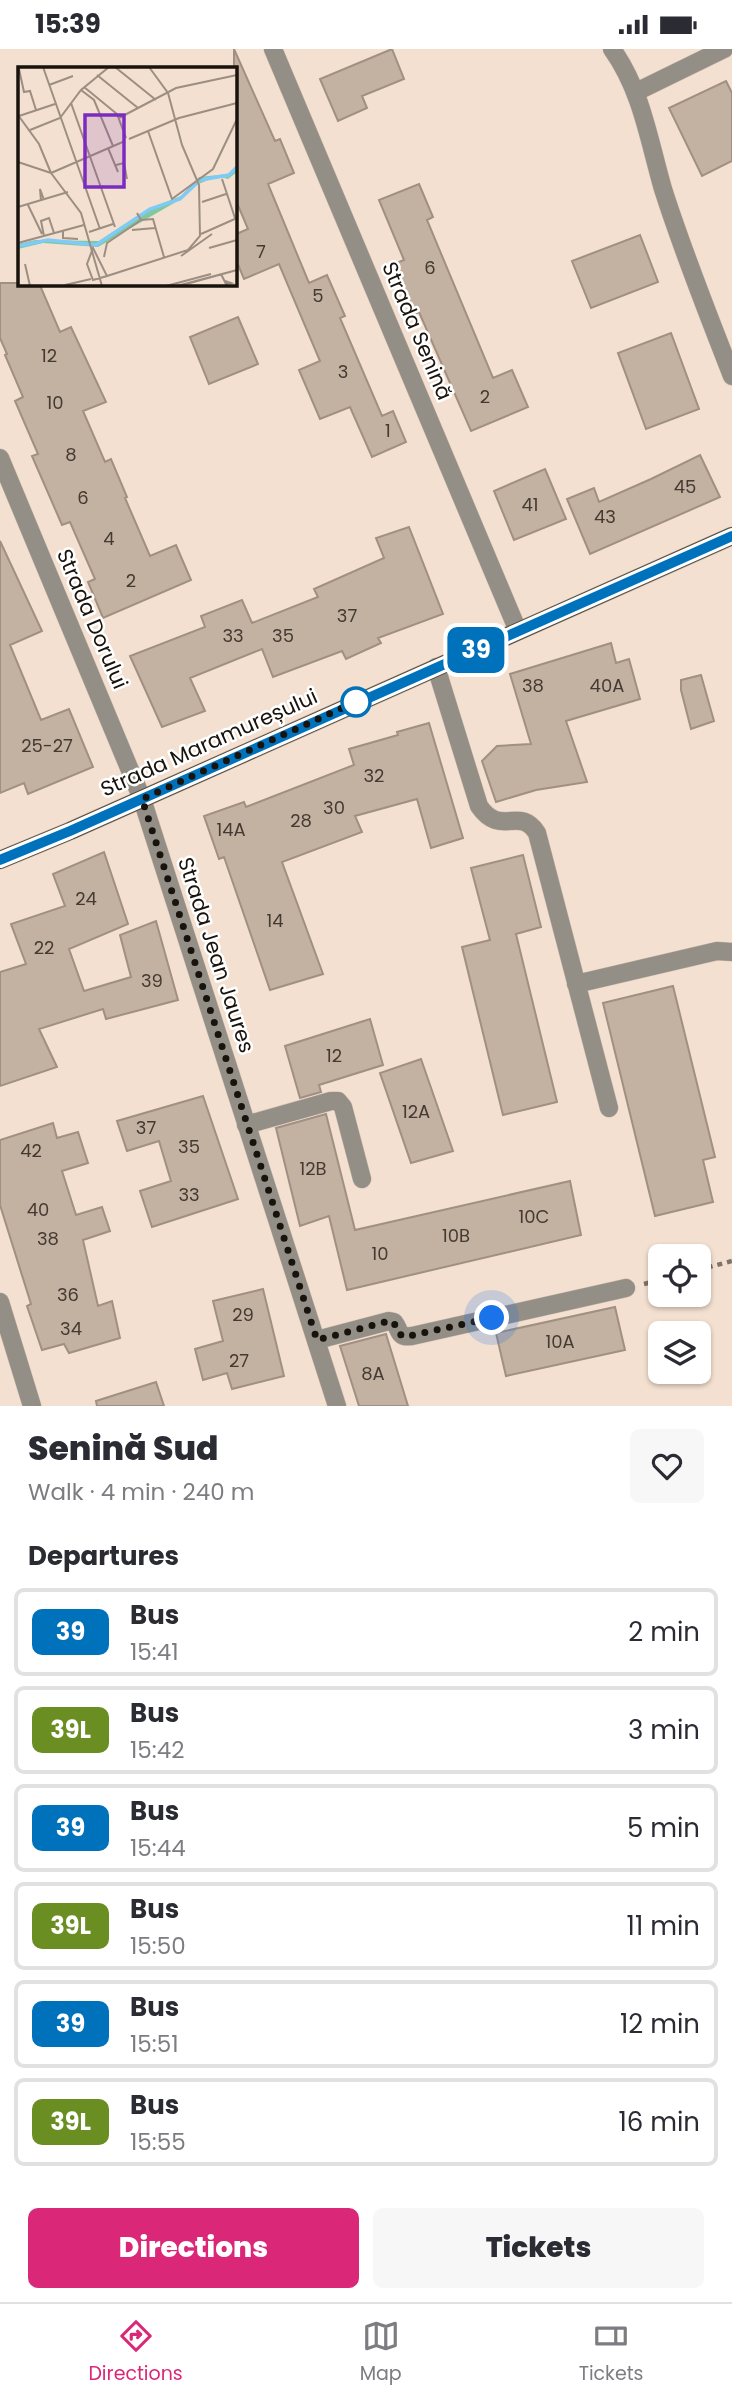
<!DOCTYPE html>
<html lang="en">
<head>
<meta charset="utf-8">
<style>
  body { margin:0; font-family:Poppins,sans-serif; background:#f7f7f7; color:#2b2b33; height:100vh; display:flex; flex-direction:column; font-size:26px; white-space:nowrap }
  * { box-sizing:border-box; margin:0 }
  p { font-size:23px; color:#7c7c81 }
  .icon { flex:none; width:38px; height:38px; fill:none; stroke:currentColor; stroke-width:2; stroke-linecap:round; stroke-linejoin:round }
  .map { position:relative; height:1357px; overflow:hidden }
  .side { display:flex; flex-direction:column; background:#fff; flex:1 }
  .side>* { flex:none }
  .badge { padding:0 14px; border-radius:10px; font-size:24px; line-height:46px }
  .buttons { position:absolute; left:648px; top:1195px; display:grid; gap:14px }
  .buttons a { display:grid; place-items:center; width:63px; height:63px; border-radius:10px; background:#fff; box-shadow:0 2px 5px #0004; font-size:35px }
  .you { position:absolute; width:35px; height:35px; margin:-18px; border:5px solid #fff; border-radius:50%; background:#1a73e8; box-shadow:0 0 0 10px #1a73e833 }
  .map>.badge { position:absolute; translate:-50% -50%; box-shadow:0 0 0 4px #fff }
  h2 { padding:0 28px; font-size:26px; line-height:63px }
  .round { display:grid; place-items:center; flex:none; width:74px; height:74px; border-radius:10px; background:#f7f7f7 }
  .headline { display:flex; align-items:center; justify-content:space-between; height:119px; padding:0 28px }
  h1 { font-size:33px; font-weight:800; line-height:52px }
  .primary-button { display:flex; gap:14px; margin-top:auto; padding:14px 28px }
  .primary-button a { flex:1; height:80px; border-radius:10px; background:#db2777; color:#fff; font-size:28px; font-weight:800; line-height:80px; text-align:center }
  .primary-button a+a { background:#f7f7f7; color:#2b2b33 }
  ul { padding:0; list-style:none }
  li { display:flex; align-items:center; gap:21px; height:88px; margin:0 14px 10px; padding:0 14px; border:4px solid #e1e1e2; border-radius:10px }
  li div { flex:1 }
  li b { display:block; font-size:26px }
  li em { font-style:normal }
  li .badge { min-width:77px; font-weight:700; text-align:center }
  .status { display:flex; justify-content:space-between; align-items:center; height:49px; padding:0 35px; background:#fff; direction:ltr }
  .status svg { height:19px; fill:currentColor }
  .tab-bar { display:flex; justify-content:space-around; align-items:center; height:98px; border-top:2px solid #e1e1e2; background:#fff; font-size:19px; color:#7c7c81 }
  .tab-bar a { display:grid; justify-items:center; gap:4px }
  .tab-bar .on { color:#db2777 }
  .map>svg:first-child { display:block }
  .building { fill:#c3b1a2; stroke:#a18f81; stroke-width:2 }
  .lines { fill:none; stroke-linecap:round; stroke-linejoin:round }
  .minor-casing { stroke:#ccbbad; stroke-width:19 }
  .major-casing { stroke:#ccbbad; stroke-width:19 }
  .path { stroke:#7f7368; stroke-width:4.5; stroke-dasharray:5 5; stroke-linecap:butt }
  .minor { stroke:#938e86; stroke-width:18 }
  .major { stroke:#51493b; stroke-width:18 }
  .line-casing { stroke:#fff; stroke-width:16 }
  .line { stroke:#0072bc; stroke-width:10 }
  .walk { stroke:#19130d; stroke-width:7; stroke-dasharray:0 12.6 }
  .stop-dot { fill:#fff; stroke:#0072bc; stroke-width:3.5 }
  .labels { text-anchor:middle; stroke-width:5; stroke-linejoin:round; paint-order:stroke }
  .number-label { font-size:18px; fill:#443a32 }
  .street-label { font-size:21px; fill:#19130d; stroke:#fff }
  .inset-river { fill:none; stroke:#7dcbf6; stroke-width:3.5 }
  .inset-road { fill:none; stroke:#9c8e82; stroke-width:2 }
  .view { fill:#7b2cbf; fill-opacity:0.15; stroke:#7b2cbf; stroke-width:3.5 }
  .inset-edge { fill:none; stroke:#19130d; stroke-width:3.5 }
</style>
</head>
<body>
<div class="status"><b>15:39</b><svg viewBox="0 0 49 12"><path d="M0 12V9h3v3zM5 12V6h3v6zM10 12V3h3v9zM15 12V0h3v12zM26 1h20v11H26zM47 4h2v5h-2z"/></svg></div>
<div class="map">
<svg width="732" height="1357" viewBox="0 0 732 1357">
  <rect width="100%" height="100%" fill="#f3e0d0"/>
  <path class="building" d="M234,0l41,92 5,-2 14,34 -26,11 41,99 18,-8 18,41 -5,2 42,98 11,-5 13,31 -34,15 -22,-50 -30,12 -21,-49 21,-9 -41,-97 -35,15 -10,-24v-20l14,-6 -14,-33z
    M392,0l12,30 -42,17 5,12 -29,13 -18,-42z
    M726,32l6,12v68l-30,15 -33,-68z
    M419,135l14,33 -6,3 66,158 19,-8 16,37 -57,24 -52,-119 -4,2 -21,-50 10,-4 -25,-60z
    M640,186l18,47 -67,26 -19,-47z
    M0,234h39l21,49 11,-5 35,75 -23,9 22,51 6,-3 16,38 -2,1 25,58 26,-11 15,35 -88,38 -15,-36 7,-3 -25,-57 -8,3 -30,-69 6,-2 -23,-53 8,-4 -18,-42 2,-1 -7,-16z
    M238,268l20,47 -49,20 -19,-47z
    M671,284l28,76 -53,20 -28,-76z
    M700,406l20,42 -130,57 -23,-55 27,-11 5,14 52,-23z
    M545,420l21,50 -52,21 -20,-49z
    M409,478l34,87 -65,24 3,5 -35,16 -4,-8 -69,26 -11,-28 -72,29 15,33 -43,16 -32,-71 75,-29 -4,-11 41,-16 10,23 66,-26 -4,-8 70,-31 -8,-20z
    M0,492l42,90 -32,14 31,75 28,-11 24,58 -65,27 -4,-11 -24,10z
    M611,594l5,20 13,-4 11,40 -74,22 21,61 -51,8 -40,12 -14,-41 15,-15 34,-2 -21,-70z
    M701,626l13,46 -23,8 -10,-39v-10z
    M429,674l34,115 -32,10 -14,-49 -62,17 7,16 -80,30 41,112 -53,16 -46,-133 -5,2 -15,-43 40,-14 2,5 108,-42 -5,-16 49,-14 -1,-3z
    M104,803l24,72 -59,25 15,42 47,-14 -11,-42 36,-14 22,79 -72,19 -3,-10 -64,20 18,38 -57,19v-114l26,-8 -15,-40 54,-18 -12,-32z
    M523,806l18,72 -25,7 41,168 -54,13 -41,-168 28,-7 -19,-72z
    M673,937l42,171 -12,3 10,42 -58,14 -52,-213z
    M370,970l13,46 -64,20 2,7 -21,6 -15,-52z
    M421,1010l32,92 -42,12 -31,-90z
    M203,1047l35,103 -86,28 -12,-36 31,-10 -12,-40 -32,10 -10,-30z
    M326,1065l29,116 215,-49 11,54 -234,55 -18,-74 -29,10 -24,-98z
    M53,1074l4,15 21,-6 10,31 -26,8 14,44 26,-8 8,24 -27,9 15,66 14,-5 8,37 -51,15 -5,-9 -22,6 -15,-44 4,-2 -31,-99v-65z
    M263,1240l21,87 -52,13 -5,-16 -24,7 -8,-31 28,-8 -10,-40z
    M615,1258l10,43 -119,26 -10,-43z
    M386,1285l22,72h-49l-19,-60z
    M156,1333l8,24h-67l-1,-5z"/>
  <g class="lines">
    <g class="minor-casing">
      <path id="minor" d="M273,0l245,582
        M612,0c30,42 37,92 51,140 20,63 45,125 69,187
        M636,43l88,-43
        M0,409l142,341 195,607
        M436,618l43,139c22,32 40,-1 58,27l72,275
        M576,935l141,-33 15,1
        M246,1076l85,-24h7l5,6 19,72
        M0,1253l32,104
        M317,1291l72,-19 5,1c7,9 3,16 18,14l214,-48"/>
    </g>
    <g class="major-casing">
      <path id="major" d="M0,811l70,-29 662,-295"/>
    </g>
    <path class="path" d="M698,1221l34,-9
      M644,1235l16,-4"/>
    <use href="#minor" class="minor"/>
    <use href="#major" class="major"/>
  </g>
  <g class="lines">
    <g class="line-casing">
      <path id="line" d="M0,811l70,-29 662,-295"/>
    </g>
    <use href="#line" class="line"/>
    <path class="walk" d="M356,653l4,-2 -218,99 175,541 72,-19 5,1 3,10 7,5 88,-19"/>
  </g>
  <circle class="stop-dot" cx="356" cy="653" r="14"/>
  <g class="labels">
    <g class="number-label">
      <text x="261" y="209">7</text>
      <text x="430" y="225">6</text>
      <text x="318" y="253">5</text>
      <text x="49" y="313">12</text>
      <text x="343" y="329">3</text>
      <text x="485" y="354">2</text>
      <text x="55" y="360">10</text>
      <text x="388" y="388">1</text>
      <text x="71" y="412">8</text>
      <text x="685" y="444">45</text>
      <text x="83" y="455">6</text>
      <text x="530" y="462">41</text>
      <text x="605" y="474">43</text>
      <text x="109" y="496">4</text>
      <text x="131" y="538">2</text>
      <text x="347" y="573">37</text>
      <text x="233" y="593">33</text>
      <text x="283" y="593">35</text>
      <text x="533" y="643">38</text>
      <text x="607" y="643">40A</text>
      <text x="47" y="703">25-27</text>
      <text x="374" y="733">32</text>
      <text x="334" y="765">30</text>
      <text x="301" y="778">28</text>
      <text x="231" y="787">14A</text>
      <text x="86" y="856">24</text>
      <text x="275" y="878">14</text>
      <text x="44" y="905">22</text>
      <text x="152" y="938">39</text>
      <text x="334" y="1013">12</text>
      <text x="416" y="1069">12A</text>
      <text x="146" y="1085">37</text>
      <text x="189" y="1104">35</text>
      <text x="31" y="1108">42</text>
      <text x="313" y="1126">12B</text>
      <text x="189" y="1152">33</text>
      <text x="38" y="1167">40</text>
      <text x="534" y="1174">10C</text>
      <text x="456" y="1193">10B</text>
      <text x="48" y="1196">38</text>
      <text x="380" y="1211">10</text>
      <text x="68" y="1252">36</text>
      <text x="243" y="1272">29</text>
      <text x="71" y="1286">34</text>
      <text x="560" y="1299">10A</text>
      <text x="239" y="1318">27</text>
      <text x="373" y="1331">8A</text>
    </g>
    <g class="street-label">
      <text transform="translate(417 282) rotate(67)" y="7">Strada Senină</text>
      <text transform="translate(92 570) rotate(67)" y="7">Strada Dorului</text>
      <text transform="translate(209 694) rotate(-24)" y="7">Strada Maramureșului</text>
      <text transform="translate(216 906) rotate(72)" y="7">Strada Jean Jaures</text>
    </g>
  </g>
  <g transform="translate(18 18)">
    <rect width="219" height="219" fill="#f3e0d0"/>
    <path d="M219,98v7l-9,7 -10,-3 -22,9 -15,14 -83,48 -55,-4 -25,6v-5l17,-4 64,1 49,-32 33,-13 18,-19 29,-3z" fill="#81c8a0"/>
    <path class="inset-river" d="M0,179l30,-6 48,5 54,-36 30,-10 20,-19 29,-5 8,-8"/>
    <path class="inset-road" d="M25,0l57,162M97,0l41,33M1,2l5,23 6,-1 6,19M79,8l41,33M31,18l24,-9M66,20l33,27 9,24M63,23l13,10 19,46M53,36l44,124M0,48l21,29 12,29M1,49l36,-12M101,51l57,-30 61,-13M12,63l30,-12 21,-28 28,-23M130,64l24,68 41,-30 24,-50M111,72l50,-21 58,-15M90,81l10,24M0,95l33,11M98,98l8,-2 3,16M204,112l13,39M23,134l-1,-12 4,11M184,135l24,-8M10,138l14,29M0,140l50,-15M119,146l4,7 12,-1 11,38M114,163l23,-2M45,164v7l15,1M71,165l24,-8M183,167l36,-16M26,169l-3,-15 8,-3 5,15M0,176l66,-18M75,181l14,28 -14,4 -6,-16zM191,181l28,-8M163,189l31,-22M86,190l3,-14 34,-23M7,197l5,22M203,207l5,10 5,-1 -6,-2M89,209l81,-26 12,-14 -1,-51 -17,-40 -14,-52 -19,-26M47,218l26,-6M84,219l-21,-73 -30,-40 74,-32M148,219l45,-12M159,219l60,-16M161,219l58,-16"/>
    <path class="view" d="M67,48h39v72h-39z"/>
    <rect width="219" height="219" class="inset-edge"/>
  </g>
</svg>
<div class="buttons">
<a><svg class="icon" aria-label="locate" viewBox="0 0 24 24"><circle cx="12" cy="12" r="6"/><path d="M12 2v4M12 18v4M2 12h4M18 12h4"/></svg></a>
<a><svg class="icon" aria-label="layers" viewBox="0 0 24 24"><path d="M12 4l9 5-9 5-9-5zM3 14l9 5 9-5"/></svg></a>
</div>
<div class="you" style="left:492px;top:1269px"></div>
<b class="badge" style="left:476px;top:601px;background:#0072bc;color:#fff">39</b>
</div>
<section class="side">
<div class="headline"><div><h1>Senină Sud</h1><p>Walk · 4 min · 240 m</p></div><a class="round"><svg class="icon" aria-label="heart" viewBox="0 0 24 24"><path d="M12 20l-8-8c-3-5 5-10 8-4 3-6 11-1 8 4z"/></svg></a></div>
<h2>Departures</h2>
<ul>
<li><span class="badge" style="background:#0072bc;color:#fff">39</span><div><b>Bus</b><p>15:41</p></div><em>2 min</em></li>
<li><span class="badge" style="background:#6b8e23;color:#fff">39L</span><div><b>Bus</b><p>15:42</p></div><em>3 min</em></li>
<li><span class="badge" style="background:#0072bc;color:#fff">39</span><div><b>Bus</b><p>15:44</p></div><em>5 min</em></li>
<li><span class="badge" style="background:#6b8e23;color:#fff">39L</span><div><b>Bus</b><p>15:50</p></div><em>11 min</em></li>
<li><span class="badge" style="background:#0072bc;color:#fff">39</span><div><b>Bus</b><p>15:51</p></div><em>12 min</em></li>
<li><span class="badge" style="background:#6b8e23;color:#fff">39L</span><div><b>Bus</b><p>15:55</p></div><em>16 min</em></li>
</ul>
<div class="primary-button"><a>Directions</a><a>Tickets</a></div>
</section>
<nav class="tab-bar">
<a class="on"><svg class="icon" aria-label="directions" viewBox="0 0 24 24"><path d="M12 3l9 9-9 9-9-9zM9 14v-3h6M13 9l2 2-2 2"/></svg>Directions</a>
<a><svg class="icon" aria-label="map" viewBox="0 0 24 24"><path d="M3 6l6-2 6 2 6-2v14l-6 2-6-2-6 2zM9 4v14M15 6v14"/></svg>Map</a>
<a><svg class="icon" aria-label="tickets" viewBox="0 0 24 24"><path d="M3 7h18v10H3zM15 7v10"/></svg>Tickets</a>
</nav>
</body>
</html>
